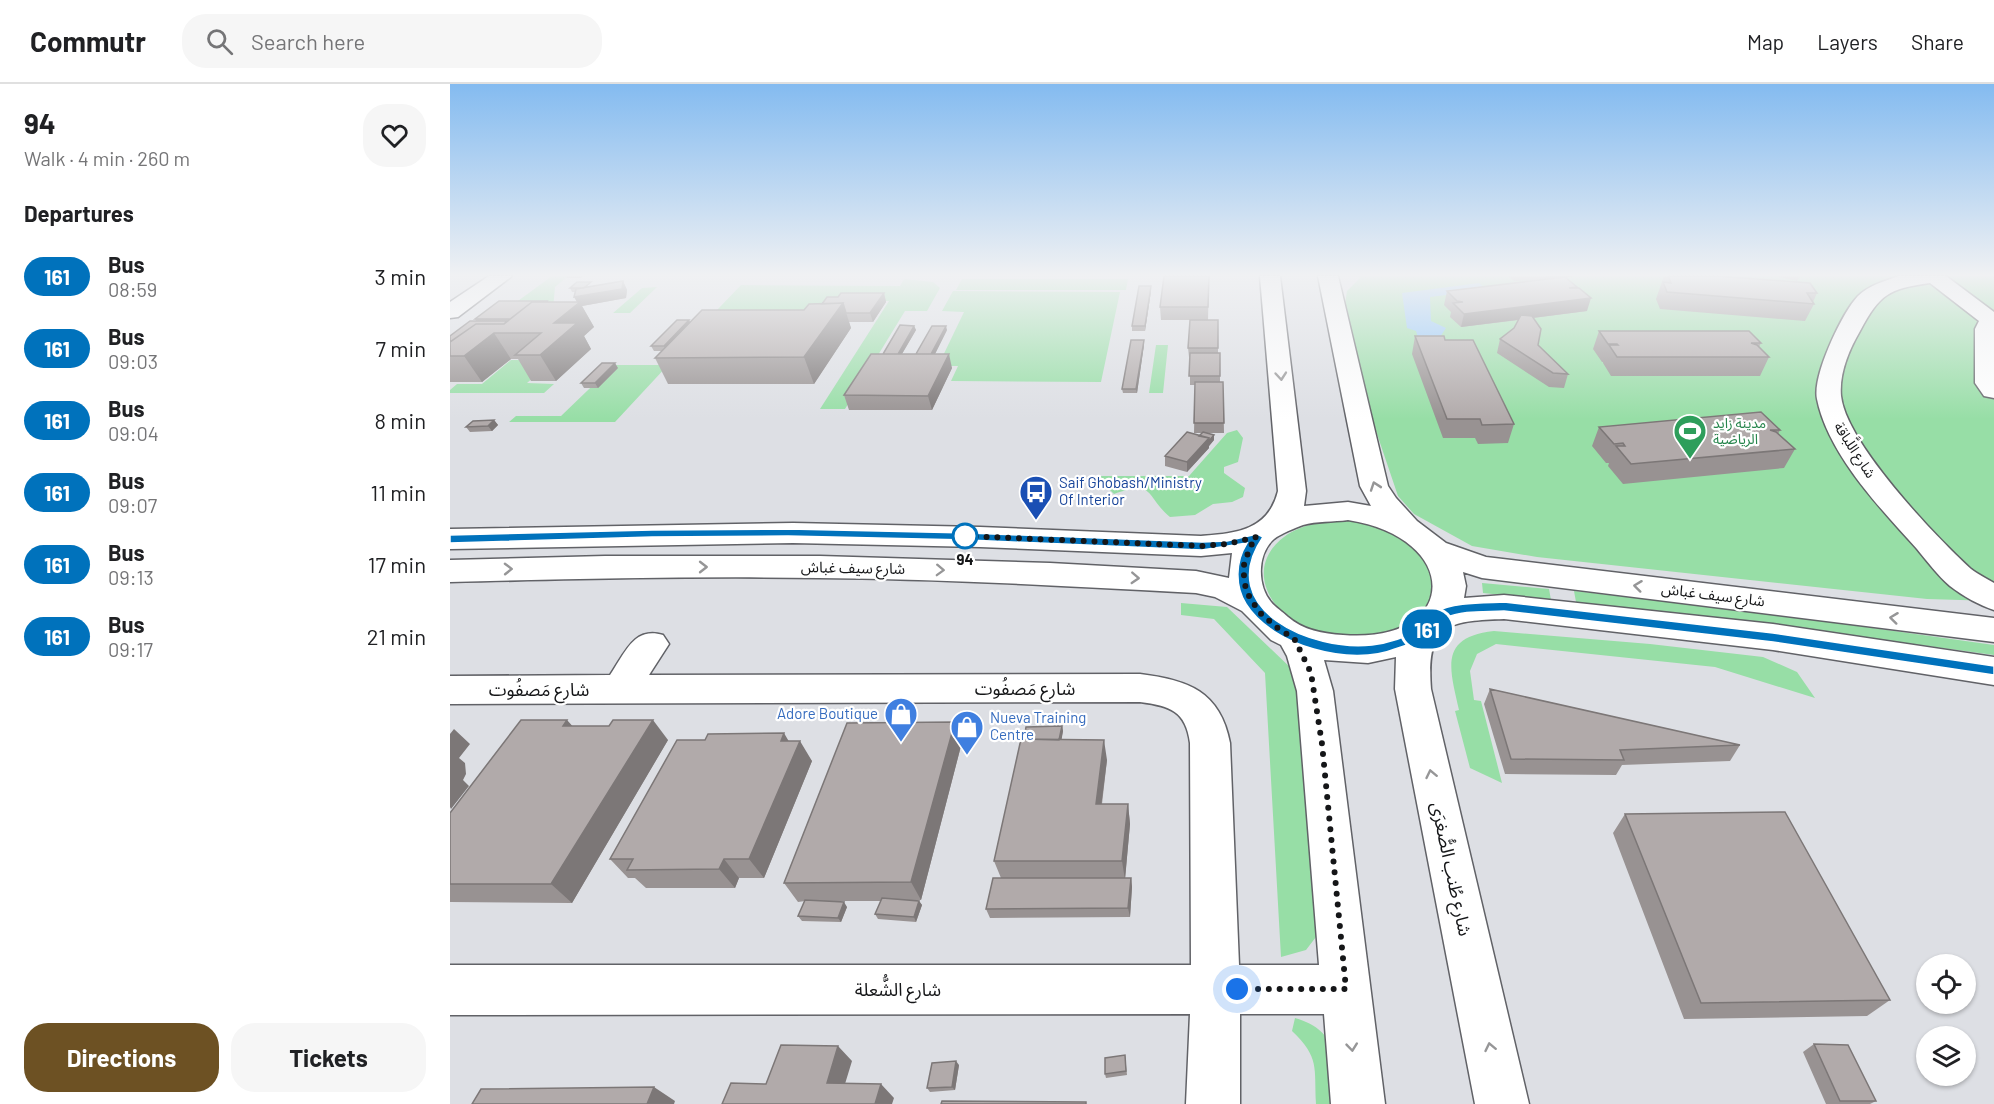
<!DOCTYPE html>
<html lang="en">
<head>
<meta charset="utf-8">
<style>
  body { margin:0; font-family:Barlow,"Noto Sans Arabic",sans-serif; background:#f6f6f6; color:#202124; height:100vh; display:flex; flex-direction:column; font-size:22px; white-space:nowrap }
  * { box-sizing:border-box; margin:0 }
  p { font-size:20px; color:#757577 }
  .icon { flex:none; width:33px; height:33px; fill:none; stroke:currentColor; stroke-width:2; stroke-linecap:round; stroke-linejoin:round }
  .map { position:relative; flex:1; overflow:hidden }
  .drawer { display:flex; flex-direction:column; background:#fff; width:450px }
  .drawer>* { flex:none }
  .badge { padding:0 12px; border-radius:20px; font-size:21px; line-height:39px }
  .controls { position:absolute; left:1466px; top:870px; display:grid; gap:12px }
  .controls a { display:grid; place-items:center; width:60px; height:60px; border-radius:50%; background:#fff; box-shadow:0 2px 4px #0004; font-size:30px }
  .you { position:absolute; width:30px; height:30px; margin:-15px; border:4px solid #fff; border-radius:50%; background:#1a73e8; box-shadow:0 0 0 9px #1a73e833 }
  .map>.badge { position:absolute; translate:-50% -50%; box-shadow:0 0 0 3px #fff }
  h2 { padding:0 24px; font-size:22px; line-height:54px }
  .round { display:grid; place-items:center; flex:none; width:63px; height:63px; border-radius:24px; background:#f6f6f6 }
  .summary { display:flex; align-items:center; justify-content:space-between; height:102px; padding:0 24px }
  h1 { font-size:28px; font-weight:700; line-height:45px }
  .button { display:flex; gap:12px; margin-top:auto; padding:12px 24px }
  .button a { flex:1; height:69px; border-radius:24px; background:#6d5123; color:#fff; font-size:24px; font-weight:700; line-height:69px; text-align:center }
  .button a+a { background:#f6f6f6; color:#202124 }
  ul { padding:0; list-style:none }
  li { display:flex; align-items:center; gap:18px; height:72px; padding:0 24px }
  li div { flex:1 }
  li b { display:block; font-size:22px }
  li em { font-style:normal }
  li .badge { min-width:66px; font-weight:700; text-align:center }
  header { display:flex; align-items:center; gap:36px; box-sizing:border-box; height:84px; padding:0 30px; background:#fff; border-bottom:2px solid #e0e0e0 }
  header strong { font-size:28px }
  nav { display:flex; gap:33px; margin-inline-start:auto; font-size:21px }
  .search { width:420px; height:54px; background:#f6f6f6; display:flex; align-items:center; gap:15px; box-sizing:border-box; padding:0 21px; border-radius:24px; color:#757577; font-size:22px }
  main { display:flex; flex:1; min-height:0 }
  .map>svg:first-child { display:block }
  .green { fill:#97dea6 }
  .water { fill:#8ec6fb }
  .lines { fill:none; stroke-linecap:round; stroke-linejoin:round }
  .minor-casing { stroke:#616267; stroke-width:3 }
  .minor { fill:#fff; fill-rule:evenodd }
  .wall { fill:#989292 }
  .shaded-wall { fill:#7c7777 }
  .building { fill:#b1aaaa; stroke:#7c7777; stroke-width:1.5 }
  .oneway { stroke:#969697 }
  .line { fill:#0072bc; stroke:#fff; stroke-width:1.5 }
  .walk { stroke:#151618; stroke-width:6; stroke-dasharray:0 10.8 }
  .stop-dot { fill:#fff; stroke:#0072bc; stroke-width:3 }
  .labels { text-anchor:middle; stroke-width:4.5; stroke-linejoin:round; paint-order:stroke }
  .far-leisure-label { font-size:14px; fill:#27864d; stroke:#fff; text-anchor:start }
  .far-street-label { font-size:14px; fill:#151618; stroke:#fff }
  .transit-label { font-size:15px; fill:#164399; stroke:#fff; text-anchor:start }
  .stop-label { font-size:15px; font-weight:bold; fill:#151618; stroke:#fff }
  .street-label { font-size:15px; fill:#151618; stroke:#fff }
  .shop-label { font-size:15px; fill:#366cbe; stroke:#fff; text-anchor:end }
  .near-street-label { font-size:18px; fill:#151618; stroke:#fff }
</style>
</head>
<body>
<header>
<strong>Commutr</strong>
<div class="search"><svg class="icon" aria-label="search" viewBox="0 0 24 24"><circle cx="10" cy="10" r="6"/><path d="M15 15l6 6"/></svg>Search here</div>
<nav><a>Map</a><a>Layers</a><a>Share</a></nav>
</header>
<main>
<section class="drawer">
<div class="summary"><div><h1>94</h1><p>Walk · 4 min · 260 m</p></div><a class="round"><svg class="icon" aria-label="heart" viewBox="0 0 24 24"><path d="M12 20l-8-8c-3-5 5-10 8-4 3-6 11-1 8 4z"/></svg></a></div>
<h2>Departures</h2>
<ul>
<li><span class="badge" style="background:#0072bc;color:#fff">161</span><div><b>Bus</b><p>08:59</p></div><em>3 min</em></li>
<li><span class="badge" style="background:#0072bc;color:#fff">161</span><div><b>Bus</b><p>09:03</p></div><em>7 min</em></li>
<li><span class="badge" style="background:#0072bc;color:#fff">161</span><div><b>Bus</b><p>09:04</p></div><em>8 min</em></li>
<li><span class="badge" style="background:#0072bc;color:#fff">161</span><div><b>Bus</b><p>09:07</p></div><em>11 min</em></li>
<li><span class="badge" style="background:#0072bc;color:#fff">161</span><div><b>Bus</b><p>09:13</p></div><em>17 min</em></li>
<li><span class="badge" style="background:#0072bc;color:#fff">161</span><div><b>Bus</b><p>09:17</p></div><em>21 min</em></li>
</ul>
<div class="button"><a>Directions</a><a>Tickets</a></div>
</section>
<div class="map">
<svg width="1544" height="1020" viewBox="0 0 1544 1020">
  <rect width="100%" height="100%" fill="#dddfe4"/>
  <path class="green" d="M102,192h16l-13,11 -2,22h-46z
    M907,192h637v325l-67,-2 -390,-42 -65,-11 -58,-32 -16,-18 -22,-65 -31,-127 2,-13 13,-13z
    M454,195l29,3 7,6 -13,23h-22l-60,98h-25l69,-108h-47l-168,54 67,-70 159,1z
    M512,195h166l-2,11h-170z
    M207,203l-27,26h-17l29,-25z
    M503,207l167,1 -19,90 -150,-1 7,-15h-20l26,-54 -22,-1z
    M706,261h12l-5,48h-14z
    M61,276h42l-26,23 27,1 -10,9h-94v-3l7,-6h25z
    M164,281h54l-53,57h-106l7,-6h45z
    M787,346l6,8 -5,24 -14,5v6l21,15 -2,9 -11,5 -19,2 -18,11 -25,2c-25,-21 -15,-38 -56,-23l-5,-5 -22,-6 5,-7h97l38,-43z
    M904,436l50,15 33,31 -10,54c-15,6 -31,16 -47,19 -9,3 -22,-1 -32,-2 -9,-1 -19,-1 -27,-3 -44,-10 -82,-63 -37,-97 20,-15 46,-16 70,-17z
    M1032,499l67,6 2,11 -68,-7z
    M1124,507l185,21 235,33v10l-205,-28 -213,-25z
    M731,519l46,4 68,65 24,261 -13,17 -25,7 -16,-284 -51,-54 -33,-4z
    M1044,547l156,13 113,13 34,15 18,26 -100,-31 -219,-23 -19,10 -7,17 4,29 7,1 21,82 -32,-15 -15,-57 4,-1c-9,-41 -21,-73 35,-79z
    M845,934c46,13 40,45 43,86h-22c-2,-37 4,-46 -24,-73z"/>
  <path class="water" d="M1029,199l8,7 -57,7 1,24 15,7 -10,15 -16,1 -4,-13 -9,-3 -5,-35z"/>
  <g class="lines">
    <g class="minor-casing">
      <path id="minor" d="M39,192h23l-54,41 -8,1v-16z
        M810,192h20l26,215 -2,15 44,-4 23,4 -11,-20 -42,-210h20l50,210 8,12 21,23 29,22 40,14 508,61v24l-512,-64 -19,-6 3,14 -2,12 40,-3 269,29 221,33v28l-221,-35 -269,-31c-57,2 -78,5 -73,70l98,415h-54l-80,-415 1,-32 -28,6 -44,-3 9,31 52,413h-54l-7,-90h-84v90h-54l4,-90 -740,1v-50h741l-1,-222c-4,-32 -20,-37 -50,-41l-690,2v-28l160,-1c15,-22 24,-49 53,-40l6,9 -20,31 491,-1c48,6 80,17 90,69l9,222h80l-22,-274 -10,-35 -6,-11 -10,-5 -29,-29 -27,-14 -19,-4c-126,-7 -252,-14 -377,-15 -123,-2 -246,1 -369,4v-22l155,-4h215l230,7 146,8 33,7 3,-25 -31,3 -221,-9 -187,-4 -343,6v-20l343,-6 187,4 221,9c35,-3 67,-5 77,-45zM898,436c115,18 112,124 -5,115 -20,-1 -40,-5 -55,-18 -5,-5 -13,-10 -17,-15 -14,-17 -14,-48 3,-63 6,-5 21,-11 29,-14 13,-4 31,-3 45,-5z
        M1449,192h47l48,36v86l-10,-2 -9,-13v-54l4,-8 -49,-38c-42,6 -50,11 -70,48 -11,19 -21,42 -19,65 5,47 94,140 130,173 6,5 15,9 23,14v27c-15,-5 -31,-14 -44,-24 -12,-10 -23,-25 -33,-37 -37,-41 -89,-95 -100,-150 -5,-23 25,-86 41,-103 11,-11 27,-15 41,-20z"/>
    </g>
    <use href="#minor" class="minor"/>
  </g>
  <path class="wall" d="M115,192h19l-3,2h-14z
    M759,192l-1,44h10v33h2v29h3l1,51h-18l8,7 -5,6v2l-22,24 -22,-6v-10l34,-20 3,-3h-8l1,-48h-5v-28h-1l-1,-9 2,-28h-29l-1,-13z
    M1058,192h67l-31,4 -30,1z
    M1214,192h53l100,17 -4,9 1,2 -9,17 -145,-12 -4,-10z
    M1325,192h25l-3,5z
    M173,197l4,9 -1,8 -44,8 12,21 -10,9 7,13 -35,32h-25l-13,-22h-7l-29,23h-32v-46l26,-15 -1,-2 73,-17h29l-2,-10h-3l-2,-4 22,-2z
    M1127,204l10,23 -54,7 5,27 30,29 -4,14 -15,-1 -52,-34 3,-14 14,-11 5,-8 -58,7 -11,-10 1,-5 -7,-7 3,-14z
    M701,207l-6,40h-13v-5z
    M434,209l2,9 -13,20h-24l2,6 -37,56h-146l-13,-26 7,-7h-8l-3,-5 38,-26 1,2 114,-12 34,-13z
    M464,242l2,4 -14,24h14l31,-24 -12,24 17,14 -20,42h-83l-5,-15 39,-41z
    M1149,247l162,12 -2,4 10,10 -9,19h-149l-8,-13v-1h-1l-9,-13z
    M965,252l30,4 69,84 -6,19 -30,1 -3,-6h-32l-31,-84z
    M694,261l-7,48h-14l-1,-4z
    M168,284l-20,20h-14l-3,-5z
    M44,336l4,5 -6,6 -22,1 -4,-5z
    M1149,343l181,3 -2,4 17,15 -11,19 -161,16 -15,-18 1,-3h-3l-14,-17z
    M1040,605l250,56 -10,16 -108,4 -6,10 -111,-1 -21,-70z
    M505,638l1,3 8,5 -3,9 1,3 -41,158h-7l5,1 3,4 -6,17 -38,-3 -3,-5 6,-13h-52l18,6 -6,15 -39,-1 -4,-5 7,-15 -7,1 -14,-19z
    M122,642l96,14 -96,163 -122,-1v-89z
    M612,642l1,5 -2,9 46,20 -5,44h26l2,20 -5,54h6l1,9 -2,30 -140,1 -4,-9 15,-31 -7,-17 30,-122z
    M338,657l24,20 -48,117h-25l-4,10h-89l-11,-10h-7l-18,-19z
    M1175,730l265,186 -23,16 -183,3 -71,-186z
    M1364,960l62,57 -6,3h-44l-23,-52z
    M675,971l2,20 -21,3 -1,-4z
    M509,981l-4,25 -25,2 -3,-4z"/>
  <path class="shaded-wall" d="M1095,192h30l-31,4z
    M173,197l4,9 -1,8 -44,8 12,21 -10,9 7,13 -35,32 -16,-26 14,-32 24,-19 -4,-7z
    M701,202v5l-6,40v-5z
    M1127,203l-4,13 18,-2 -4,13 -126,16 3,-13 105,-26z
    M434,209l2,9 -13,20 -3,-9z
    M393,219l8,25 -37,56 -10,-27z
    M239,236l2,5 -25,26 -2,-5z
    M464,242l2,4 -20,34 -1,-5z
    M496,242l1,4 -17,34 -2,-5z
    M44,249l17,26 -29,23 -18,-26z
    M694,256v5l-7,48 -1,-4z
    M499,270l3,14 -20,42 -4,-14z
    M165,279l3,5 -20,20 -3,-5z
    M44,336l4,5 -6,6 -4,-5z
    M764,351v5l-5,6v2l-22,24v-10l22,-24z
    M117,636l18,20 -22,-14z
    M203,636l15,20 -96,163 -21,-19z
    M505,638l4,12 3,-9 2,5 -3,9 1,3 -41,158 -10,-18z
    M612,642l1,5 -3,18 -1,-5z
    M4,645l16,15 -11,14 6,5 1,11 -3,6 6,6 -18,23 -1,-2v-73z
    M334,649l11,19 5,-11 12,20 -48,117 -15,-19 32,-118z
    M654,656l3,20 -8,63 -3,-19z
    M678,720l2,20 -5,56 -3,-19z
    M274,775l15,19 -4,10 -16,-19z
    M681,794l1,9 -2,30 -2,-9z
    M469,817l3,4 -6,17 -2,-5z
    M394,818l3,5 -6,15 -3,-4z
    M388,962l14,15 -11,36 -14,-14z
    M506,977l3,4 -4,25 -3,-3z
    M431,1000l13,14 -2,6h-17z
    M204,1003l21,14 -1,3h-27z"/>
  <path class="building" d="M714,192h45l-1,31h-48z
    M1218,192h49l93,7 7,10h-10l7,11 -147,-12 -4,-10 8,1z
    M1115,193l12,10 -8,1h10l12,10 -127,16 -11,-11 10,-1 -6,-1 -10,-10z
    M173,197l-1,8 -48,8 2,-8z
    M127,198h14l-7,6h-14z
    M689,202h12l-6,40h-13z
    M391,209h43l-14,20h-24l-3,-10 -21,1 5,-7h11z
    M49,217h48l-1,1h-14l-22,17h-35z
    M82,218h48l-26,21h23l-37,32h-25l26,-22h-47l-30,23h-14v-14l26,-18h28z
    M393,219l-39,54 -149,1 47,-48h102l5,-6z
    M1071,231l11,1 9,13 -3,16 30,29 -15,-1 -53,-34 14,-11z
    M227,236h12l-25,26h-13z
    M740,236h28v28h-30z
    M20,237h37l-3,3h-28l-26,18v-6z
    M450,241l14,1 -16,28h-15z
    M482,242h14l-15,28h-15z
    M1149,247h150l12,12h-10l6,2 12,12h-152l-8,-12h9l-1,-1h-9z
    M965,252h29l1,4h28l41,84 -32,1 -2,-6h-33z
    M681,256h13l-8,49h-14z
    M740,269h30v23h-31z
    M421,270h78l-21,42 -84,-1z
    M152,279h13l-20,20h-14z
    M745,298h28l1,41h-30z
    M1311,328l19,18h-10l6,2 19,17 -164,15 -15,-18h9l-2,-3 -9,1 -15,-17z
    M44,336l-6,6 -22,1 7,-6z
    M737,348l22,6 -22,24 -22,-6z
    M753,348l11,3 -5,6v-3l-10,-2z
    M1040,605l250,56 -120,5 4,10 -113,-1z
    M71,636h46l-4,6h46l4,-6h40l-102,164h-101v-71z
    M505,638l-44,160 -127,1 63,-160z
    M506,641h6l-3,9z
    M612,642l-3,14 -35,-1 2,-12z
    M334,649l-3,8h19l-51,118h-25l-5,10 -92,1 6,-11h-23l67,-119h28l3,-6z
    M571,655l83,1 -8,64h32l-6,57h-128z
    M1335,728l105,188 -189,3 -76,-189z
    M543,794h138l-3,30 -142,1z
    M432,814l37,3 -5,16 -39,-3z
    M355,816l39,2 -6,16 -40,-2z
    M1364,960l34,1 28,56h-36z
    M331,961l57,1 -11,37 54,1 -6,20h-153l9,-21 35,1z
    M675,971l1,16 -21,3v-16z
    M506,977l-4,26 -25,1 5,-25z
    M204,1003l-7,17h-175l9,-15z
    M492,1017l144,1v2h-145z"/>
  <defs><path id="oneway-chevron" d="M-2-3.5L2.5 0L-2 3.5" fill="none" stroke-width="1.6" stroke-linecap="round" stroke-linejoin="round" transform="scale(1.5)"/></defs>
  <g class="oneway">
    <use href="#oneway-chevron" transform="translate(831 292) rotate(85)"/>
    <use href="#oneway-chevron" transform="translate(925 402) rotate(-109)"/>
    <use href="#oneway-chevron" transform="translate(253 483)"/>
    <use href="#oneway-chevron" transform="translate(58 485) rotate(-1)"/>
    <use href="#oneway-chevron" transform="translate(490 486) rotate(2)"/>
    <use href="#oneway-chevron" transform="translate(685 494) rotate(3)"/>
    <use href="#oneway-chevron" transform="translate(1188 502) rotate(-173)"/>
    <use href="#oneway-chevron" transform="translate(1444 534) rotate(-173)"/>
    <use href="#oneway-chevron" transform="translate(981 690) rotate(-102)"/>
    <use href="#oneway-chevron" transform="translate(902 963) rotate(84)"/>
    <use href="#oneway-chevron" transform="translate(1040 963) rotate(-102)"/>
  </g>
  <linearGradient id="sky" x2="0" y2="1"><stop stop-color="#84bbf0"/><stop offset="0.57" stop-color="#f0f1f3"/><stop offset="1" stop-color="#f0f1f3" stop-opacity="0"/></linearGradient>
  <rect width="1544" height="335" fill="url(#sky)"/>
  <path class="line" d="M338,445l180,4 234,9 25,-1 30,-7 6,3c-50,73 50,115 109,108 14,-2 32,-7 44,-14 8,-5 12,-15 20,-19 16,-10 50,-9 68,-10l269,31 221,33v9l-221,-33 -269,-31c-18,1 -42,-1 -59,7 -8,4 -13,14 -20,19 -8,5 -20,9 -30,12 -44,18 -123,-3 -149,-45 -11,-18 -11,-42 1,-61l-45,7 -234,-10 -180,-4 -136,1 -202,6v-8l202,-5z"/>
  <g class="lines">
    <path class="walk" d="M515,452l237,10 25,-2 30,-7 -7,10 -7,21 3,23 13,21 21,18 14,8 17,35 11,71 24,245h-109"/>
  </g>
  <defs>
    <g id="stadium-pin" transform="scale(1.725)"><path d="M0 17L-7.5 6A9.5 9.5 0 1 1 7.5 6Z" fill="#2e9e5b" stroke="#fff"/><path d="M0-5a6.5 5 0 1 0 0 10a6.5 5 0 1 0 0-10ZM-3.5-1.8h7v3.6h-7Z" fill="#fff"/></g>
    <g id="bus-pin" transform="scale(1.725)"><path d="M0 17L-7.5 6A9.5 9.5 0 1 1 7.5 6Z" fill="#1a4fb4" stroke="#fff"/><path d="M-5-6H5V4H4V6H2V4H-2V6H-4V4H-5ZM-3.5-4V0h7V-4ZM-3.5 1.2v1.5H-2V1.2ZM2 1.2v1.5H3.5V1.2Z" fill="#fff"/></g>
    <g id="shop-pin" transform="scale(1.725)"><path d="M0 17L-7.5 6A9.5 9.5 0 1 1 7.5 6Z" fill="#3f7fe0" stroke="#fff"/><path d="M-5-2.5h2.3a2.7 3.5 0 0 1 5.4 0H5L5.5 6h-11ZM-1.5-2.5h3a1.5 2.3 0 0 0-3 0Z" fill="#fff"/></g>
  </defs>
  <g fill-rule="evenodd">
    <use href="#stadium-pin" x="1240" y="347"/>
    <use href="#bus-pin" x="586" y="408"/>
    <use href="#shop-pin" x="451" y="630"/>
    <use href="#shop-pin" x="517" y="643"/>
  </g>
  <circle class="stop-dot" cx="515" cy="452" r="12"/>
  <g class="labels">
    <g class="far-leisure-label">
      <text x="1263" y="344">مدينة زايد<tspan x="1263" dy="16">الرياضية</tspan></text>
    </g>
    <g class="far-street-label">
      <text transform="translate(1405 366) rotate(57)" y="5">شارع اللَّباقة</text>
    </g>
    <g class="transit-label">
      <text x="609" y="404">Saif Ghobash/Ministry<tspan x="609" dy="17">Of Interior</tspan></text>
    </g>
    <g class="stop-label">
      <text x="515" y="481">94</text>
    </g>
    <g class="street-label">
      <text transform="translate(403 484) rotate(1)" y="5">شارع سيف غباش</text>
      <text transform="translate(1263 511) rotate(7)" y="5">شارع سيف غباش</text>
    </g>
    <g class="shop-label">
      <text x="428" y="635">Adore Boutique</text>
      <text x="540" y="639" text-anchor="start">Nueva Training<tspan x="540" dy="17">Centre</tspan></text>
    </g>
    <g class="near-street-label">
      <text x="575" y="611">شارع مَصفُوت</text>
      <text x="89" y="612">شارع مَصفُوت</text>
      <text transform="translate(1001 785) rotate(78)" y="6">شارع طُنب الصُّغرَى</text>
      <text x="448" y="912">شارع الشُّعلة</text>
    </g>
  </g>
</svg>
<div class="controls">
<a><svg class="icon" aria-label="locate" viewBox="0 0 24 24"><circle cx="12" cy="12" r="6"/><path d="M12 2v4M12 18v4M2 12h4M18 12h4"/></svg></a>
<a><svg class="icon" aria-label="layers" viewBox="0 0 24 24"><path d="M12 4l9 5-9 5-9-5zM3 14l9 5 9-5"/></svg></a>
</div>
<div class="you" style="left:787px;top:905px"></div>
<b class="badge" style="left:977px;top:545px;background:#0072bc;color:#fff">161</b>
</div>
</main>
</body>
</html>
